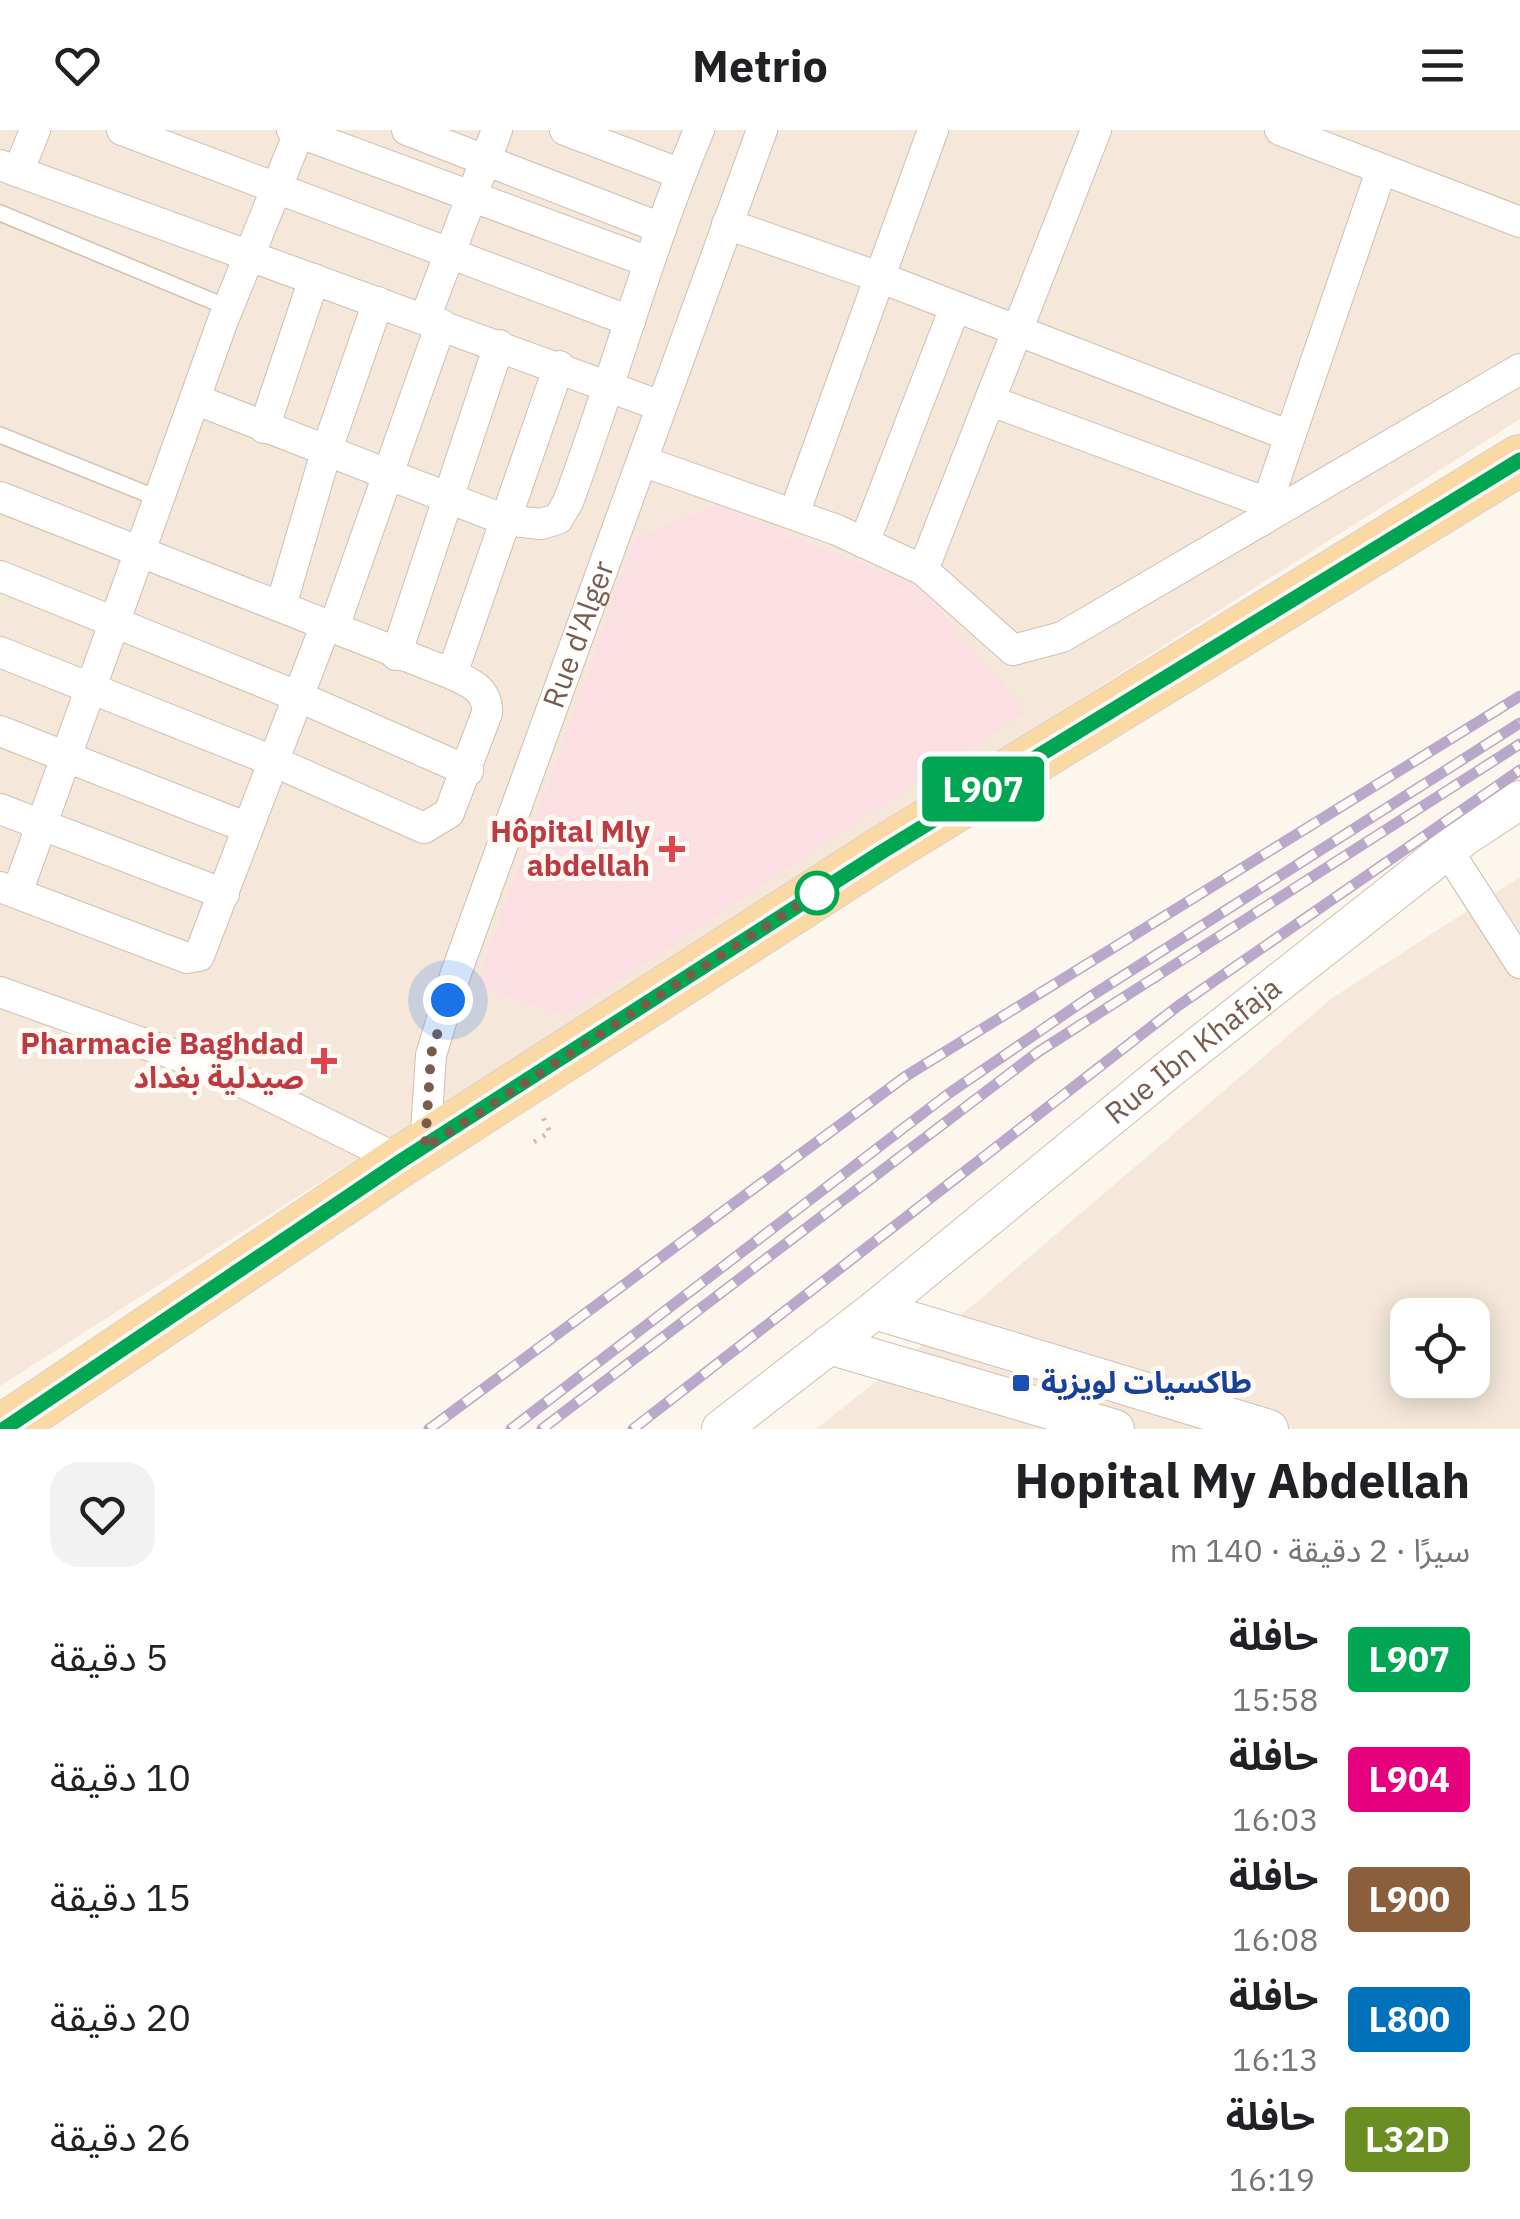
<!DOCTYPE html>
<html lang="ar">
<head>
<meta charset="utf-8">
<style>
  body { margin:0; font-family:"IBM Plex Sans","Noto Sans Arabic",sans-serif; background:#f2f2f2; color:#202124; direction:rtl; height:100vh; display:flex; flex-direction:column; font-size:38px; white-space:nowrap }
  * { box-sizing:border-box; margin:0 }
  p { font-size:32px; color:#757577 }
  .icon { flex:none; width:55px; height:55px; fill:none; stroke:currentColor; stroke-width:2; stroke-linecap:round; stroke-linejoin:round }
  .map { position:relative; height:1299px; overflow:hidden; direction:ltr }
  .panel { display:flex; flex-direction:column; background:#fff; flex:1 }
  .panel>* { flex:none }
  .badge { padding:0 20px; border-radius:8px; font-size:35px; line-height:65px }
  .buttons { position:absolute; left:1390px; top:1168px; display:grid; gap:20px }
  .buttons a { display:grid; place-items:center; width:100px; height:100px; border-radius:20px; background:#fff; box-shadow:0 5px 25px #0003; font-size:50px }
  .you { position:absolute; width:50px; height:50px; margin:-25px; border:8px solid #fff; border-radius:50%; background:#1a73e8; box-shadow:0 0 0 15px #1a73e833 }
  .map>.badge { position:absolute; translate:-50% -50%; box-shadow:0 0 0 5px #fff }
  .round { display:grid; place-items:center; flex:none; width:105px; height:105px; border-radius:30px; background:#f2f2f2 }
  .summary { display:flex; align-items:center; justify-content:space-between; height:170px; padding:0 50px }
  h1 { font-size:48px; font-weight:700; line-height:75px }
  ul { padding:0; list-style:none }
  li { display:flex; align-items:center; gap:30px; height:120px; padding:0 50px }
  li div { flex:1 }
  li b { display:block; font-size:38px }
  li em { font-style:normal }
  li .badge { min-width:110px; font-weight:700; text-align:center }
  header { display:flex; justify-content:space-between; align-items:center; height:130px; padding:0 50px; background:#fff; font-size:45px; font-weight:700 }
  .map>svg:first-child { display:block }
  .residential { fill:#f5e8da; fill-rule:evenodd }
  .medical { fill:#fbdfe3 }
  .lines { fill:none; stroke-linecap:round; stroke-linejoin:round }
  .service-casing { stroke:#d1beb0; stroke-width:18 }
  .minor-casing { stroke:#d1beb0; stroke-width:32 }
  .tertiary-casing { stroke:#d1beb0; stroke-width:40 }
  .primary-casing { stroke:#dad1cd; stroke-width:52 }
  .path { stroke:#d9b8a5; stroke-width:5; stroke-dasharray:2.5 8; stroke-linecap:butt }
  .service { stroke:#fff; stroke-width:15 }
  .minor { stroke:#fff; stroke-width:30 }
  .tertiary { stroke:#fff; stroke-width:38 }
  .primary { stroke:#fbd9a5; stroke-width:50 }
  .rail-casing { stroke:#b9a8c9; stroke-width:11 }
  .rail { stroke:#fffaf3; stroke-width:8; stroke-dasharray:22; stroke-linecap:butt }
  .line-casing { stroke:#fff; stroke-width:22 }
  .line { stroke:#00a651; stroke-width:15 }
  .walk { stroke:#7a5c4d; stroke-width:10; stroke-dasharray:0 18 }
  .health-dot { fill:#e0444e; stroke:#fffaf3; stroke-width:4 }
  .stop-dot { fill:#fff; stroke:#00a651; stroke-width:5 }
  .transit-dot { fill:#1a4fb4; stroke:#fffaf3; stroke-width:4 }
  .labels { text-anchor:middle; stroke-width:10; stroke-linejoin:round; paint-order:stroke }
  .street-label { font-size:30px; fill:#7a5c4d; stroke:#fffaf3 }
  .health-label { font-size:30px; font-weight:bold; fill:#be3a42; stroke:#fffaf3; text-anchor:end }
  .transit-label { font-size:30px; font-weight:bold; fill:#164399; stroke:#fffaf3; text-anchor:start }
</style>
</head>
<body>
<header><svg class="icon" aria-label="menu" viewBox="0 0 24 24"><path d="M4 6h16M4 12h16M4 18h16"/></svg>Metrio<svg class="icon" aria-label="heart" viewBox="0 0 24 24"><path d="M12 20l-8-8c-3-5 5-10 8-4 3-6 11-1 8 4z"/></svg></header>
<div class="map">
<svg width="1520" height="1299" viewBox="0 0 1520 1299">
  <rect width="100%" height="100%" fill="#fdf6ec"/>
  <path class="residential" d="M0,0h1520v289l-1520,967z
    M1520,747v552h-704l161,-127 355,-304zM1408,1185h64v65h-64z"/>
  <path class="medical" d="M717,375l203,82 107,124 -462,305 -89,-30 159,-448z"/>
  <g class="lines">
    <g class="service-casing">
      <path id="service" d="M0,83l229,95
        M0,305l157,63"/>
    </g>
    <g class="minor-casing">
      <g id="minor">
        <path d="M122,0l508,191"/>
        <path d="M292,0l357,132"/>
        <path d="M407,0l254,98"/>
        <path d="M565,0l116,44"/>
        <path d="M1280,0l240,92"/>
        <path d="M0,35l661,241"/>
        <path d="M18,42l17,-42"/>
        <path d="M727,94l152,53 411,159"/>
        <path d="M425,188l72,-188"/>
        <path d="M197,270l308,120 36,4 17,-5 10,-17c46,-123 80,-251 131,-372"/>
        <path d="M991,271l276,102"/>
        <path d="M264,298l50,-149"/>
        <path d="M645,332l192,68 86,40 90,80 49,-13 458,-268"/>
        <path d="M0,367l452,177c18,9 36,15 35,39l-38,100 -25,15 -151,-67 -273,-109"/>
        <path d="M794,384l139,-384"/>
        <path d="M1261,391l120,-350"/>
        <path d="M864,413l90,-233"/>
        <path d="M923,440l173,-440"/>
        <path d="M0,446l297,120 171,75"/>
        <path d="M281,476l45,-154 52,-150"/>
        <path d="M334,497l107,-303"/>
        <path d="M396,525l103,-310"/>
        <path d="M452,544l107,-308"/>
        <path d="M0,601l248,97"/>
        <path d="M0,679l224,85"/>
        <path d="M1448,721l72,112"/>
        <path d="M0,757l187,71 12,-2 127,-332"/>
        <path d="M17,763l205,-570 78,-193"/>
        <path d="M0,862l220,79 181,90"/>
        <path id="s1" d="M425,1017l6,-92 25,-82 306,-843"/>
      </g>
    </g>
    <g class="tertiary-casing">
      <g id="tertiary">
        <path d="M875,1180l394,119"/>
        <path d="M829,1215l286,84"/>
        <path id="s2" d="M721,1299l154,-119 293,-240 297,-234 55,-36"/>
      </g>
    </g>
    <g class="primary-casing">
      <path id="primary" d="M3,1299l398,-268 479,-308 640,-393"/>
    </g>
    <path class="path" d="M534,1012l16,-10 -8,-17"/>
    <use href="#service" class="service"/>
    <use href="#minor" class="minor"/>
    <use href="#tertiary" class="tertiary"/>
    <use href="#primary" class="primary"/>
    <g class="rail-casing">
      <path id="rail" d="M429,1299l477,-353 614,-380
        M511,1299l437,-335 140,-96 432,-275
        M542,1299l496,-377 482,-308
        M633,1299l545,-423 342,-236"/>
    </g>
    <use href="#rail" class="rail"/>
  </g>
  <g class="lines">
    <g class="line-casing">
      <path id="line" d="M4,1299l397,-268 479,-308 640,-393"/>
    </g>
    <use href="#line" class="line"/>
    <path class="walk" d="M448,870l-17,54 -6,94 392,-255"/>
  </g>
  <g class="health-dot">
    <path d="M667 704h10v10h10v10h-10v10h-10v-10h-10v-10h10z"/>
    <path d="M319 916h10v10h10v10h-10v10h-10v-10h-10v-10h10z"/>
  </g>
  <circle class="stop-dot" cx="817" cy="763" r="20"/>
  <rect class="transit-dot" x="1011" y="1243" width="20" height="20" rx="5"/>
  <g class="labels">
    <g class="street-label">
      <text dy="10" stroke="none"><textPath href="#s1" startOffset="538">Rue d'Alger</textPath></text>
      <text dy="10" stroke="none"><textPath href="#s2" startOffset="605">Rue Ibn Khafaja</textPath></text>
    </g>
    <g class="health-label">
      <text x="650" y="712">Hôpital Mly<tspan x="650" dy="34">abdellah</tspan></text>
      <text x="304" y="924">Pharmacie Baghdad<tspan x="304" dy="34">صيدلية بغداد</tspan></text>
    </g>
    <g class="transit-label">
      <text x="1041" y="1263">طاكسيات لويزية</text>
    </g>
  </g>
</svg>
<div class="buttons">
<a><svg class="icon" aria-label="locate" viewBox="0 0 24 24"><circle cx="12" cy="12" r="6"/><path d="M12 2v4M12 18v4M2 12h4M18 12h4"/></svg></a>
</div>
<div class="you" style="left:448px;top:870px"></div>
<b class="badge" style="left:983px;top:659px;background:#00a651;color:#fff">L907</b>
</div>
<section class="panel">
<div class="summary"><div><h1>Hopital My Abdellah</h1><p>سيرًا · 2 دقيقة · 140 m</p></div><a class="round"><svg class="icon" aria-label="heart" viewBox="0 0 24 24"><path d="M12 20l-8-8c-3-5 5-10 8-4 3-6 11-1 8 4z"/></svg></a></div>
<ul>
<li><span class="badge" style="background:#00a651;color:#fff">L907</span><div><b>حافلة</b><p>15:58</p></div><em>5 دقيقة</em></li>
<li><span class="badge" style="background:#e6007e;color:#fff">L904</span><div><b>حافلة</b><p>16:03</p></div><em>10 دقيقة</em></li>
<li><span class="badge" style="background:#8b5e3c;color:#fff">L900</span><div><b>حافلة</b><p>16:08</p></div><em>15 دقيقة</em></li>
<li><span class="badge" style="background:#0072bc;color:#fff">L800</span><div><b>حافلة</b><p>16:13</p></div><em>20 دقيقة</em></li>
<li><span class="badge" style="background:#6b8e23;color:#fff">L32D</span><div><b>حافلة</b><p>16:19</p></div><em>26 دقيقة</em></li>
</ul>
</section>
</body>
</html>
